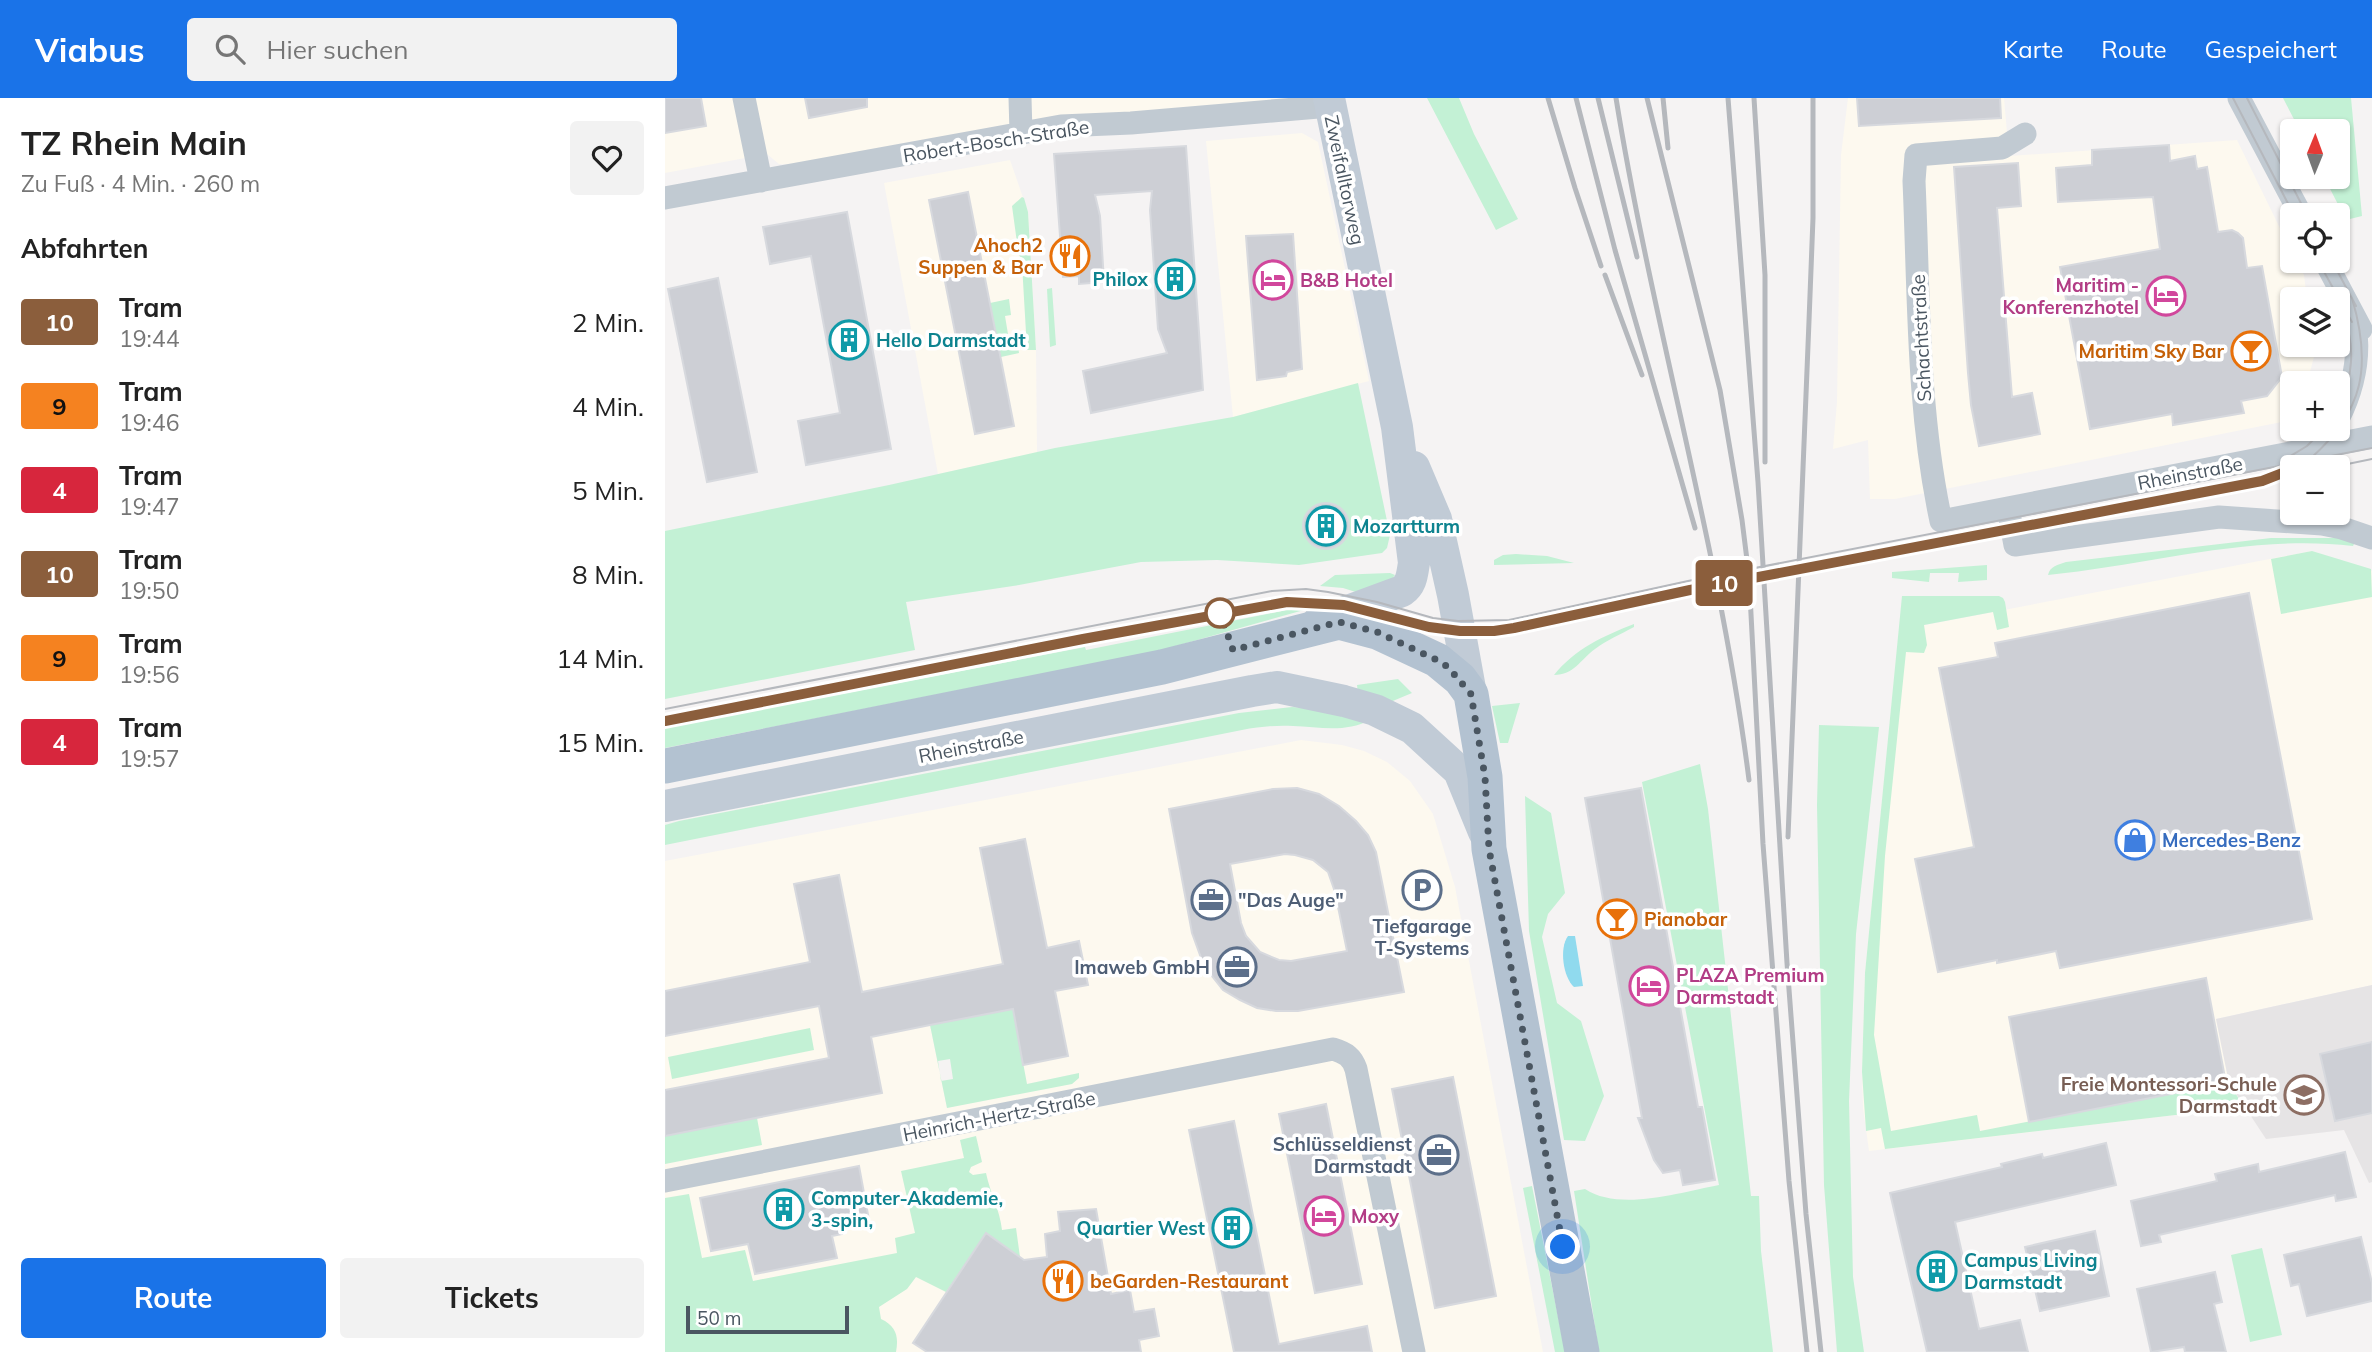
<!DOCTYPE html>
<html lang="de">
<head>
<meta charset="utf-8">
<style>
  body { margin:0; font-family:Mulish,sans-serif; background:#f2f2f2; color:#222; height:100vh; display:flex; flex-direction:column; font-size:26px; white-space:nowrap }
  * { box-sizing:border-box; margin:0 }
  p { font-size:23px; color:#767676 }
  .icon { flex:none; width:38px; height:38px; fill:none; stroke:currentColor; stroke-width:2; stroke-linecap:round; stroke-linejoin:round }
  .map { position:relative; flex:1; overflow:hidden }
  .drawer { display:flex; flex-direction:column; background:#fff; width:665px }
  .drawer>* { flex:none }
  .badge { padding:0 14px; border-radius:5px; font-size:24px; line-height:46px }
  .needle { width:46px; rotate:1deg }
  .tools { position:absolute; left:1615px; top:21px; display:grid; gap:14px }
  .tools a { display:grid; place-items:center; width:70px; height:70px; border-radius:7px; background:#fff; box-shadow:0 2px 5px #0004; font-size:35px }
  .scale { position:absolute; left:21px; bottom:18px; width:163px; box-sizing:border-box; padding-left:7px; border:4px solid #4a5661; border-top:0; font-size:19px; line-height:24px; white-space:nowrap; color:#4a5661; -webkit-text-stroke:5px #fff; paint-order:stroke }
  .you { position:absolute; width:35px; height:35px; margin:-18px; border:5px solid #fff; border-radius:50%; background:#1a73e8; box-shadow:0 0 0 10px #1a73e833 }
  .map>.badge { position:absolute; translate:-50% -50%; box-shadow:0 0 0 4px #fff }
  h2 { padding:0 21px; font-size:26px; line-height:63px }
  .round { display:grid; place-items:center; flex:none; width:74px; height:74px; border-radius:7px; background:#f2f2f2 }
  .summary { display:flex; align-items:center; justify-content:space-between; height:119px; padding:0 21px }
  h1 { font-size:33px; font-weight:700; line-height:52px }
  .cta { display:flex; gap:14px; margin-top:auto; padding:14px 21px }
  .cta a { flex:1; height:80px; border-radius:7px; background:#1a73e8; color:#fff; font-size:28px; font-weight:700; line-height:80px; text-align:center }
  .cta a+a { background:#f2f2f2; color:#222 }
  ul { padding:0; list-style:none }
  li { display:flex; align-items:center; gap:21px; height:84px; padding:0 21px }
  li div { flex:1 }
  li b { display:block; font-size:26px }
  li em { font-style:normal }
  li .badge { min-width:77px; font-weight:700; text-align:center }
  header { display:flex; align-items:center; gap:42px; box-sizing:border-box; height:98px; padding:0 35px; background:#1a73e8; color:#fff }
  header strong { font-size:33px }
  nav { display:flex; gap:38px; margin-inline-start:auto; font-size:24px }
  .search { width:490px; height:63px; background:#f2f2f2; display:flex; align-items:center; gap:18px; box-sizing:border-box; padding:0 24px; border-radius:7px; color:#767676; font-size:26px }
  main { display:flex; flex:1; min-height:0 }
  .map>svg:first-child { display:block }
  .commercial { fill:#fdf9ef; fill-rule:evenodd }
  .education { fill:#e6e4e5 }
  .green { fill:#c3f1d5; fill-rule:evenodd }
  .water { fill:#90daee }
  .building { fill:#cdcfd5; stroke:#d7d9de; stroke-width:2; fill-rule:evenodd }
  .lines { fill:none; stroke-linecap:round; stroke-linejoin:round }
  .street { stroke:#c1cad2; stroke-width:23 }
  .secondary { stroke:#c1cbd6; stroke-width:32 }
  .primary { stroke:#b3c2d1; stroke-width:35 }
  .tram { stroke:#b5b8bd; stroke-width:2 }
  .rail { stroke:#b5b8bd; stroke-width:5 }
  .line-casing { stroke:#fff; stroke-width:16 }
  .line { stroke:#8b5e3c; stroke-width:10 }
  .walk { stroke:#4a5661; stroke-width:7; stroke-dasharray:0 12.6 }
  .stop-dot { fill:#fff; stroke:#8b5e3c; stroke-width:3.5 }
  .labels { text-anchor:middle; stroke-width:7; stroke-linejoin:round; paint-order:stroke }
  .street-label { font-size:19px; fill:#4a5661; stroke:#fff }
  .food-label { font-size:19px; font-weight:bold; fill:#c56008; stroke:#fff; text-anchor:end }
  .culture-label { font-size:19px; font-weight:bold; fill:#0d838f; stroke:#fff; text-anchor:start }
  .hotel-label { font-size:19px; font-weight:bold; fill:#b23c85; stroke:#fff; text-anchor:start }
  .shop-label { font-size:19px; font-weight:bold; fill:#366cbe; stroke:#fff; text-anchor:start }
  .service-label { font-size:19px; font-weight:bold; fill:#4e5e75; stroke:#fff; text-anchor:end }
  .education-label { font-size:19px; font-weight:bold; fill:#785e54; stroke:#fff; text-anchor:end }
</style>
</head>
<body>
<header>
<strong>Viabus</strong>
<div class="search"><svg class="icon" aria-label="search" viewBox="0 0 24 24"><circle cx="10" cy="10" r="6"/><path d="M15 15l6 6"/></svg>Hier suchen</div>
<nav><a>Karte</a><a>Route</a><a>Gespeichert</a></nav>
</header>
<main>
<section class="drawer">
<div class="summary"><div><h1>TZ Rhein Main</h1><p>Zu Fuß · 4 Min. · 260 m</p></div><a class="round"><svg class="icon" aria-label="heart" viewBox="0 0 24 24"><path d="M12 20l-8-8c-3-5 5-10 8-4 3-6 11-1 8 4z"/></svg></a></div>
<h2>Abfahrten</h2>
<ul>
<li><span class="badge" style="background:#8b5e3c;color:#fff">10</span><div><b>Tram</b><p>19:44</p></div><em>2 Min.</em></li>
<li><span class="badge" style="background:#f58220;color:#111">9</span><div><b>Tram</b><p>19:46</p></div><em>4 Min.</em></li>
<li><span class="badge" style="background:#d7263d;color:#fff">4</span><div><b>Tram</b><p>19:47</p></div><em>5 Min.</em></li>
<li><span class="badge" style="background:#8b5e3c;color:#fff">10</span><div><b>Tram</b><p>19:50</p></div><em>8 Min.</em></li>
<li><span class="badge" style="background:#f58220;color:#111">9</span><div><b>Tram</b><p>19:56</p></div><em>14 Min.</em></li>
<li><span class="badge" style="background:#d7263d;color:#fff">4</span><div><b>Tram</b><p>19:57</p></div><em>15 Min.</em></li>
</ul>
<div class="cta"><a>Route</a><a>Tickets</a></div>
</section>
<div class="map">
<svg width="1707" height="1254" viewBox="0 0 1707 1254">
  <rect width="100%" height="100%" fill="#f5f3f3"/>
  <path class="commercial" d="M0,0h641l-502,67 -25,-1 -12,-10 -102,19z
    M1183,0h156l5,58 228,-16 55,113 1,8h4l7,14 3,24h-14v46h21l1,8 -8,30h-14l-1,37 -397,79h-25l-2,-59 -35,9 4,-47 4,-247z
    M637,35l16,9 51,239 -136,36 -27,-276z
    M345,62l18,52 8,137 1,104 -99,21 -54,-291z
    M1647,453l60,20v414l-156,34 13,64 15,24 -375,44 -6,-43 -1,-36 3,-99 34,-343z
    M636,642l41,5 22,6 23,11 23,19 23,33 22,73 88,465h-878v-491zM265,927l97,59 52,-11 -132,35z"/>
  <path class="education" d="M1707,887v197l-3,1 -25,-53 -78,9 -37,-56 -13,-64z"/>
  <path class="green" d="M762,0h32l15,36 44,85 -22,11z
    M1618,0h68l11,118 -16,4 -22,-43h14v-46h-38z
    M357,99l2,1 4,14 8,138h-9l-5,-86 -4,-14 -6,-44z
    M387,190l4,57 -6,2 -3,-58z
    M344,201l2,16 -6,1 4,24 8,-1 2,14 -18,4 -11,-54z
    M693,285l32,152 -3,13 -5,5 -83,12 -82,-5 -76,2 -122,23 -113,17 9,48 -250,49v-168l224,-46 166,-37 178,-31z
    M1606,440h67l17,4 -2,4c-103,-12 -203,19 -305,29 2,-9 10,-10 18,-13z
    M1647,453l59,18 1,28 -91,17 -10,-55z
    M851,456l31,2 27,7 -80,2v-5l9,-5z
    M1322,467v15l-29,2 1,-9h-29l-1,9 -37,-4v-6z
    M725,475l5,2 -6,8 -27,11 -19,-6 -23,-2 15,-11z
    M1237,498h97l4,2 2,4 4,25 -12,3 -4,-18 -69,13 3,20 -3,8 -18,-1 -21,204 -11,179 17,96 86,-16 3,16 246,-48h3l15,24 -359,42 -4,-21 -15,3 -4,-59 3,-99z
    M646,508v2l-153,43 -493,97v-20l420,-81 1,3 201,-40v-3z
    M969,526v3c-13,7 -27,13 -39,22 -15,11 -21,26 -41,26 21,-26 49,-39 80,-51z
    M733,581l14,14 -24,10 -30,-9 -1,-9z
    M855,605l-12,40h-8l-8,-37z
    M627,609l27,2 51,11c-24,13 -51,7 -77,6 -18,-1 -34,1 -51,4l-577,115v-20l14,-4 560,-108z
    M1154,627l60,2 -23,207 -7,167 4,176 11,75h-27l-13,-167 -7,-380z
    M1035,666l8,45 43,387h8l2,55 12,101h-174l-25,-161 11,-2c35,23 96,3 134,-4l-77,-403z
    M860,698l26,17 14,80 -17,21 -6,23 15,66 24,18 23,75 -19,45 -21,-1 -35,-209z
    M348,911l14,75 52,-11v5l-7,6 -125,24 -17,-83zM285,961l3,20 -12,2 -3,-20z
    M145,930l4,22 -142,29 -4,-22z
    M92,1020l5,27 -97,19v-28z
    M311,1038l6,26 -11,5 -2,5 4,3 13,-2c4,20 14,37 16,57l14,-2 4,29 -34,-24 -40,59 -30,-15 -9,12 -28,18 2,12c15,7 18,17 15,33h-231v-154l24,-4 13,64 43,-8 8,31 144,-28 -2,-15 20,-5 -14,-62 63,-13 -4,-18z
    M867,1088l33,166h-10l-32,-164z
    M1597,1150l20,87 -32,7 -19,-87z"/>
  <path class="water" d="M903,838h7l8,50 -9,1c-11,-10 -15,-39 -6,-51z"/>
  <path class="building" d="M0,0h36l5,28 -41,7z
    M140,0h62v9l-58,11z
    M1192,0h143l1,20 -142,8z
    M1504,47l1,16 25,-5 2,13 10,-2 11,65 14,-2 6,3 5,5 4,30 15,-2 20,111 -15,19 -26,5 3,12 -71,12 -1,-11 -82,15 -30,-162 100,-18 -7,-52 -95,5 -2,-34 36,-3v-15z
    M521,48l17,244 -112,23 -8,-42 84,-18 -9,-24 -8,-119 2,-19 -57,4 5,21 4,66 -25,2v-8l-16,1 -9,-123z
    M1353,65l3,43 -24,2 15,189 20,-4 8,41 -61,12 -8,-41 -3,-32 -14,-206z
    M303,94l46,234 -39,8 -46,-234z
    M182,114l44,237 -85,16 -8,-44 42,-8 -29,-157 -41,8 -7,-37z
    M628,136l9,135 -15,3 -1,4 -29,4 -11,-144z
    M53,180l39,194 -50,10 -39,-193z
    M638 428a23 23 0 1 1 46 0a23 23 0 1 1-46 0Z
    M1584,495l63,326 -252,49 -4,-17 -59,12v-3l-59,12 -23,-113 59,-12 -35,-179 59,-11 -3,-14z
    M632,690l22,6 20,12 17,15 12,14 8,17 28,140 -106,19h-22l-19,-3 -17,-8 -17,-10 -19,-24 -12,-33 -23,-124 104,-20zM620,756l10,1 18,5 15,12 7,20 12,59 -56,10 -12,-1 -19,-8 -14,-16 -5,-13 -11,-59z
    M976,690l57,319h4l13,73 -32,5 -3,-15 -17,3 -9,-13 -16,-42h4l-57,-320z
    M360,741l22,109 32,-7 9,44 -33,6 13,65 -45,9 -10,-56 -83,16 -59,12 11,56 -217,43v-46l164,-32 -10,-52 -154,30v-45l145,-29 -16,-78 45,-9 23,117 141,-28 -23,-116z
    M1541,880l20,105 -197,39 -20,-105z
    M1707,944v71l-37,8 -15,-67z
    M788,979l43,219 -61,12 -43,-219z
    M661,1006l36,180 -47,9 -36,-179z
    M569,1023l45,224v-1l88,-18 5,26h-138l-45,-222z
    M1441,1045l10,42 -161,37 24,107 41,-9 8,32h-101l-37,-159 112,-26 -1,-3 41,-10 1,4z
    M1680,1054l11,45 -20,4 -1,-6 -176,40 2,7 -20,4 -10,-45 86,-20 -2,-7 43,-10 1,8z
    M194,1068l10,54 -29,6 2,8 -10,2 5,22 -82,16 -7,-30 -37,7 -11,-53z
    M431,1111l15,85 19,-4 4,22 20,-3 5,27 -20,4 2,12h-214l-14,-9 73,-110 38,27 23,-3 -2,-23 15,-3 -2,-19z
    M1430,1133l14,65 -69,15 -15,-64z
    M1696,1139l11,46v18l-65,15 -8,-32 -8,2 -7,-31z
    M1550,1174l7,30 -8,2 12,48h-41l-1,-5 -33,5 -14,-63z"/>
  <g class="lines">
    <path class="street" d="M79,0l17,83
      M355,0l1,35
      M1574,0l62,117
      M1360,36l-23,14 -86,7 -2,26c5,113 3,229 27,340l431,-84
      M0,100l396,-72 70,-3 199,-17
      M1660,163l36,68
      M1673,321c17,-33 23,-66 16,-102
      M1343,410l7,37 204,-28 103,7 20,4 30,10
      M0,1083l668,-132c13,4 19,8 23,20l58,283"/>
    <path class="secondary" d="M749,369l22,52 17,76 18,99
      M653,524l84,-31c10,-7 10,-17 12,-28l-17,-136 -68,-329
      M0,708l587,-115 25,-4 67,14 31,9 37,18 47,43 25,61"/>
    <path class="primary" d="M0,668l497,-99 177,-45 38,10 60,28 23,19 11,15 14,83 4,72 93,503"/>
    <path class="tram" d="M1568,0l61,117
      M1582,0l60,117
      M1653,163l34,61
      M1667,163l24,45
      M1673,310c15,-29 18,-63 5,-93
      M1645,361c54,-48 62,-93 42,-161
      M1619,362l23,-14 17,-17
      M1668,369l39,-8
      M1524,397l104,-20
      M0,611l607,-118 34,-2 22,3 49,10 56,16 25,3 51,-1 179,-39 684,-133
      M0,623l607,-117c48,-6 85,4 130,16"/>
    <path class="rail" d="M883,0l27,90 26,78
      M911,0l39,152 80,278
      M933,0l39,159
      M951,0c37,229 104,452 133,682
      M982,0l73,292 22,130 7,56 14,268 26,337 18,171
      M998,0l5,50
      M1063,0l30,384 29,481 19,251 15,138
      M1089,0l11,177v187
      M940,177l37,100
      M1123,739l21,-516 4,-103v-120"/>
  </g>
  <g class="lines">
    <g class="line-casing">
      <path id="line" d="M0,623l418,-82 204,-37 57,3 85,22 31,4h34l20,-3 176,-38 572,-109 31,-12"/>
    </g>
    <use href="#line" class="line"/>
    <path class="walk" d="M555,515l13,37 106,-28 38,10 60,28 11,7 23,27 14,83 4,72 74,398"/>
  </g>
  <defs>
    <g id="restaurant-ring" transform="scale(2.0125)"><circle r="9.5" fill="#fff" stroke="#e8710a" stroke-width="1.5"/><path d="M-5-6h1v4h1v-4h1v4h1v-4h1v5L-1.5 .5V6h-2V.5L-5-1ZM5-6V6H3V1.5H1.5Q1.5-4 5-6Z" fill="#e8710a"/></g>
    <g id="building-ring" transform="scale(2.0125)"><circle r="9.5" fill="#fff" stroke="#0f9aa8" stroke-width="1.5"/><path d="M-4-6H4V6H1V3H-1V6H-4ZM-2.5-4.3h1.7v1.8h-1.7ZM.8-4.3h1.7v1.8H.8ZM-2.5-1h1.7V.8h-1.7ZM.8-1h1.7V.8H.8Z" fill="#0f9aa8"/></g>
    <g id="hotel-ring" transform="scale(2.0125)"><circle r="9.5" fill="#fff" stroke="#d1479c" stroke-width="1.5"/><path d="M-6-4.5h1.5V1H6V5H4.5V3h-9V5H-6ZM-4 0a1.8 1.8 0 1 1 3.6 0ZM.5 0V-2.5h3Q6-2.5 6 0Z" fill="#d1479c"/></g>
    <g id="bar-ring" transform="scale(2.0125)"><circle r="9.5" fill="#fff" stroke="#e8710a" stroke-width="1.5"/><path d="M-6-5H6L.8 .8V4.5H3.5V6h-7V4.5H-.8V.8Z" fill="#e8710a"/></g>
    <g id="shop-ring" transform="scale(2.0125)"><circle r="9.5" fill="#fff" stroke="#3f7fe0" stroke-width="1.5"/><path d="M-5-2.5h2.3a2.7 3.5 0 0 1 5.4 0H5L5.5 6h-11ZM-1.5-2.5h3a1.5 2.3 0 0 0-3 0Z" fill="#3f7fe0"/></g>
    <g id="parking-ring" transform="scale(2.0125)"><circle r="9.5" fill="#fff" stroke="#5c6f8a" stroke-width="1.5"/><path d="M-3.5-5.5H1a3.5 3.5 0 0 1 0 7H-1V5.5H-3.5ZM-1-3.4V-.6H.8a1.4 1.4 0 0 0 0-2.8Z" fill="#5c6f8a"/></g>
    <g id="office-ring" transform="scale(2.0125)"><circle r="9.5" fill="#fff" stroke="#5c6f8a" stroke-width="1.5"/><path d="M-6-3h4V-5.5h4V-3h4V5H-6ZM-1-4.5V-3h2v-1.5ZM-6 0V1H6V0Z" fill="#5c6f8a"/></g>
    <g id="school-ring" transform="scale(2.0125)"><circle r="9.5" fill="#fff" stroke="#8d6e63" stroke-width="1.5"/><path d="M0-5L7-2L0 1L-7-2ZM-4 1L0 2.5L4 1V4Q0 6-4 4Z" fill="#8d6e63"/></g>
  </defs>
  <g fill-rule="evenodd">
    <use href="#restaurant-ring" x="405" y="158"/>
    <use href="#building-ring" x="510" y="181"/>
    <use href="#hotel-ring" x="608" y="182"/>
    <use href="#hotel-ring" x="1501" y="198"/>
    <use href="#building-ring" x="184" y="242"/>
    <use href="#bar-ring" x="1586" y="253"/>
    <use href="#building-ring" x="661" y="428"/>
    <use href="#shop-ring" x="1470" y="742"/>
    <use href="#parking-ring" x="757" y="792"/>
    <use href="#office-ring" x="546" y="802"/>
    <use href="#bar-ring" x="952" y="821"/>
    <use href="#office-ring" x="572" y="869"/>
    <use href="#hotel-ring" x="984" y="888"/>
    <use href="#school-ring" x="1639" y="997"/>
    <use href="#office-ring" x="774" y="1057"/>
    <use href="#building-ring" x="119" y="1111"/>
    <use href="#hotel-ring" x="659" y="1118"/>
    <use href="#building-ring" x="567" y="1130"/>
    <use href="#building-ring" x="1272" y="1173"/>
    <use href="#restaurant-ring" x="398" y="1183"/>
  </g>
  <circle class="stop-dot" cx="555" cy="515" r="14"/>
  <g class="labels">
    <g class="street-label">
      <text transform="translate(331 43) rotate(-9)" y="7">Robert-Bosch-Straße</text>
      <text transform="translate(680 82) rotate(78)" y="7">Zweifalltorweg</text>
      <text transform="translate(1256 240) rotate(-93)" y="7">Schachtstraße</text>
      <text transform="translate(1525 375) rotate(-11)" y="7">Rheinstraße</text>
      <text transform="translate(306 648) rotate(-11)" y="7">Rheinstraße</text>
      <text transform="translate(334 1018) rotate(-11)" y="7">Heinrich-Hertz-Straße</text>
    </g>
    <g class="food-label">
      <text x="378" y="154">Ahoch2<tspan x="378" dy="22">Suppen &amp; Bar</tspan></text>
      <text x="1559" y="260">Maritim Sky Bar</text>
      <text x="979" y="828" text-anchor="start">Pianobar</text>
      <text x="425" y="1190" text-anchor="start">beGarden-Restaurant</text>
    </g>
    <g class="culture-label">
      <text x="483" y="188" text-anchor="end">Philox</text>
      <text x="211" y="249">Hello Darmstadt</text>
      <text x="688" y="435">Mozartturm</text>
      <text x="146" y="1107">Computer-Akademie,<tspan x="146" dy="22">3-spin,</tspan></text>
      <text x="540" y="1137" text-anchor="end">Quartier West</text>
      <text x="1299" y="1169">Campus Living<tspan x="1299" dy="22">Darmstadt</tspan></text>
    </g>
    <g class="hotel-label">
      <text x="635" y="189">B&amp;B Hotel</text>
      <text x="1474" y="194" text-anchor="end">Maritim -<tspan x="1474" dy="22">Konferenzhotel</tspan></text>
      <text x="1011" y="884">PLAZA Premium<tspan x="1011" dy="22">Darmstadt</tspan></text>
      <text x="686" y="1125">Moxy</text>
    </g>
    <g class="shop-label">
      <text x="1497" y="749">Mercedes-Benz</text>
    </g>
    <g class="service-label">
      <text x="573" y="809" text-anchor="start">"Das Auge"</text>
      <text x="757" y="835" text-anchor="middle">Tiefgarage<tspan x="757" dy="22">T-Systems</tspan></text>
      <text x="545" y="876">Imaweb GmbH</text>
      <text x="747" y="1053">Schlüsseldienst<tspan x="747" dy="22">Darmstadt</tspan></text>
    </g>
    <g class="education-label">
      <text x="1612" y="993">Freie Montessori-Schule<tspan x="1612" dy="22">Darmstadt</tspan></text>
    </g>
  </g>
</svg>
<div class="tools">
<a><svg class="needle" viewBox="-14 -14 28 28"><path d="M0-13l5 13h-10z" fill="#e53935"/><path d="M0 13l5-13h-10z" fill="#767676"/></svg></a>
<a><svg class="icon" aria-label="locate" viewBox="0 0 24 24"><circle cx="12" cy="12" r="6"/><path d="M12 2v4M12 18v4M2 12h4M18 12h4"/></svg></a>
<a><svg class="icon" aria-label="layers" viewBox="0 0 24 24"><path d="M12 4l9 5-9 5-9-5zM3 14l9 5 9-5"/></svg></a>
<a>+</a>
<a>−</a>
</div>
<div class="scale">50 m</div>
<div class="you" style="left:898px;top:1149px"></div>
<b class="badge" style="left:1059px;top:485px;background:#8b5e3c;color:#fff">10</b>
</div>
</main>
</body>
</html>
